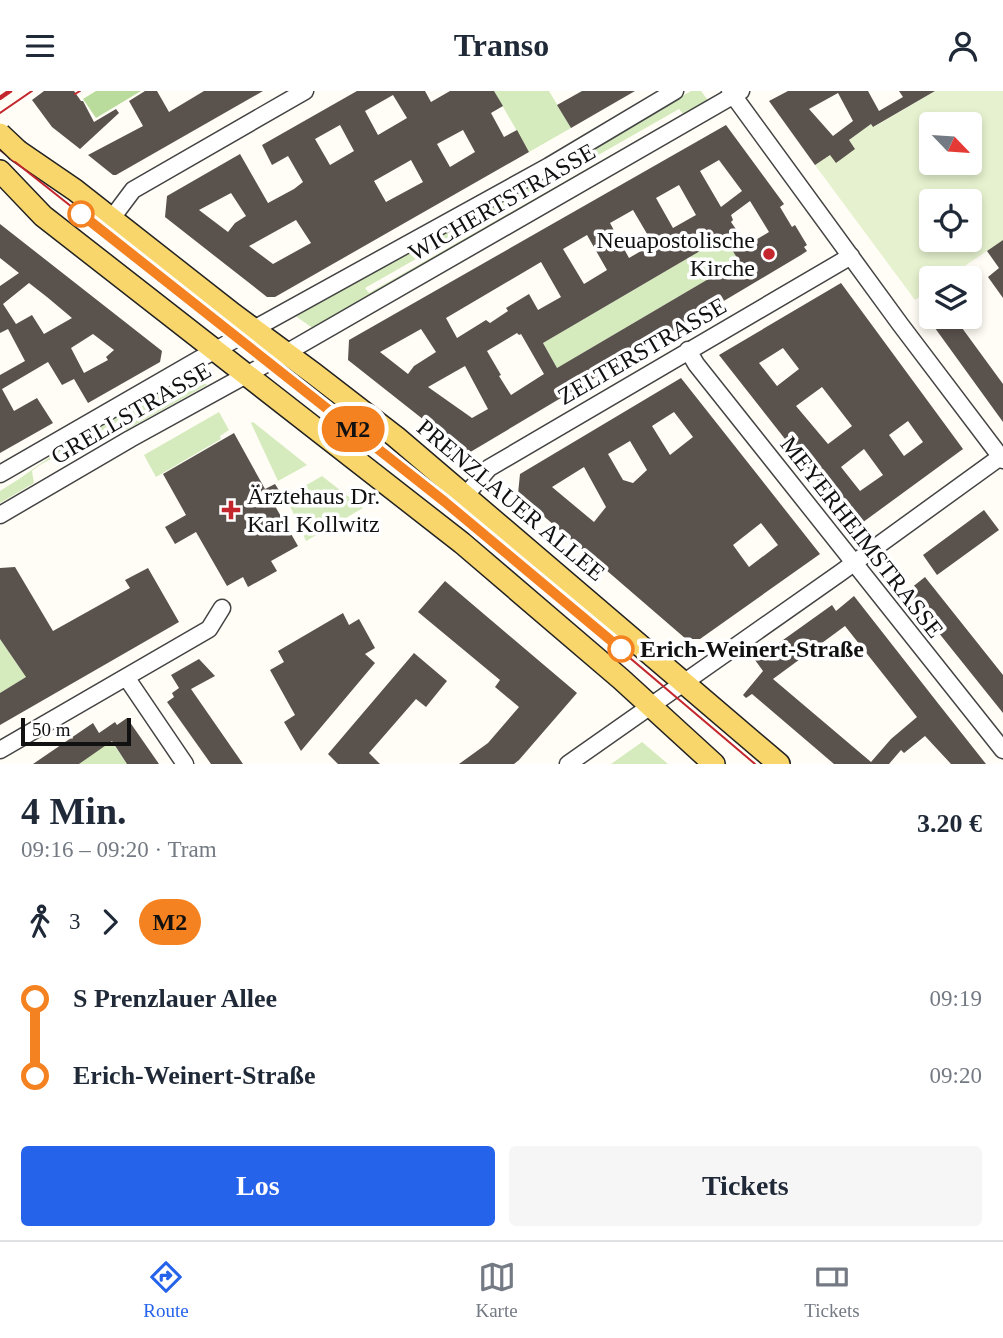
<!DOCTYPE html>
<html lang="de">
<head>
<meta charset="utf-8">
<style>
  body { margin:0; font-family:Georgia,serif; background:#f6f6f7; color:#1f2937; height:100vh; display:flex; flex-direction:column; font-size:26px; white-space:nowrap }
  * { box-sizing:border-box; margin:0 }
  p { font-size:23px; color:#747a83 }
  .icon { flex:none; width:38px; height:38px; fill:none; stroke:currentColor; stroke-width:2; stroke-linecap:round; stroke-linejoin:round }
  .map { position:relative; height:673px; overflow:hidden }
  .drawer { display:flex; flex-direction:column; background:#fff; flex:1 }
  .drawer>* { flex:none }
  .badge { padding:0 14px; border-radius:23px; font-size:24px; line-height:46px }
  .needle { width:46px; rotate:115deg }
  .controls { position:absolute; left:919px; top:21px; display:grid; gap:14px }
  .controls a { display:grid; place-items:center; width:63px; height:63px; border-radius:7px; background:#fff; box-shadow:0 4px 10px #0003; font-size:35px }
  .scale { position:absolute; left:21px; bottom:18px; width:110px; box-sizing:border-box; padding-left:7px; border:4px solid #111; border-top:0; font-size:19px; line-height:24px; white-space:nowrap; color:#111; -webkit-text-stroke:5px #fff; paint-order:stroke }
  .map>.badge { position:absolute; translate:-50% -50%; box-shadow:0 0 0 4px #fff }
  .legs { display:flex; align-items:center; gap:10px; height:77px; padding:0 21px; font-size:23px }
  .legs p { margin-inline-start:auto }
  .head { display:flex; align-items:center; justify-content:space-between; height:119px; padding:0 21px }
  h1 { font-size:38px; font-weight:700; line-height:52px }
  .cta { display:flex; gap:14px; margin-top:auto; padding:14px 21px }
  .cta a { flex:1; height:80px; border-radius:7px; background:#2563eb; color:#fff; font-size:28px; font-weight:700; line-height:80px; text-align:center }
  .cta a+a { background:#f6f6f7; color:#1f2937 }
  ul { padding:0 21px; list-style:none }
  li { display:flex; align-items:center; gap:24px; height:77px; font-size:26px }
  li i { display:grid; place-items:center; width:10px; height:100%; margin:0 9px; background:currentColor }
  li i::after { content:''; width:18px; height:18px; margin:-9px; border:5px solid; border-radius:50%; background:#fff }
  li p { margin-inline-start:auto }
  li:first-child i { background:linear-gradient(#0000 50%,currentColor 0) }
  li:last-child i { background:linear-gradient(currentColor 50%,#0000 0) }
  header { display:flex; justify-content:space-between; align-items:center; height:91px; padding:0 21px; background:#fff; font-size:32px; font-weight:700 }
  .tabs { display:flex; justify-content:space-around; align-items:center; height:98px; border-top:2px solid #e0e1e3; background:#fff; font-size:19px; color:#747a83 }
  .tabs a { display:grid; justify-items:center; gap:4px }
  .tabs .on { color:#2563eb }
  .map>svg:first-child { display:block }
  .green { fill:#d5ebbd; fill-rule:evenodd }
  .forest { fill:#b9dc9c }
  .pitch { fill:#e6f2cf; fill-rule:evenodd }
  .building { fill:#5a524d; fill-rule:evenodd }
  .lines { fill:none; stroke-linecap:round; stroke-linejoin:round }
  .minor-casing { stroke:#444; stroke-width:19 }
  .major-casing { stroke:#222; stroke-width:24 }
  .minor { stroke:#fff; stroke-width:16 }
  .major { stroke:#f9d66b; stroke-width:21 }
  .tram { stroke:#c4262e; stroke-width:2 }
  .rail { stroke:#c4262e; stroke-width:4.5 }
  .major-bridge-casing { stroke:#222; stroke-width:24; stroke-linecap:butt }
  .major-bridge { stroke:#f9d66b; stroke-width:21 }
  .line-1-casing { stroke:#fff; stroke-width:16 }
  .line-1 { stroke:#f58220; stroke-width:10 }
  .stop-1-dot { fill:#fff; stroke:#f58220; stroke-width:3.5 }
  .poi-dot { fill:#c4262e; stroke:#fff; stroke-width:2.5 }
  .labels { text-anchor:middle; stroke-width:7; stroke-linejoin:round; paint-order:stroke }
  .street-label { font-size:24px; fill:#111; stroke:#fff }
  .poi-label { font-size:24px; fill:#111; stroke:#fff; text-anchor:end }
  .stop-label { font-size:24px; font-weight:bold; fill:#111; stroke:#fff; text-anchor:start }
</style>
</head>
<body>
<header><svg class="icon" aria-label="menu" viewBox="0 0 24 24"><path d="M4 6h16M4 12h16M4 18h16"/></svg>Transo<svg class="icon" aria-label="person" viewBox="0 0 24 24"><circle cx="12" cy="8" r="4"/><path d="M4 21q1-7 8-7t8 7"/></svg></header>
<div class="map">
<svg width="1003" height="673" viewBox="0 0 1003 673">
  <rect width="100%" height="100%" fill="#fffdf5"/>
  <path class="green" d="M494,0h55l22,37 -42,24z
    M691,0h10l9,12 -396,226 -20,-14zM679,18l4,5 -314,179 -4,-5z
    M724,146l15,24 -182,107 -14,-25z
    M193,283l14,11 -81,45 -3,-11 -83,46 -8,6 2,12 -34,20v-12l19,-12 38,-27z
    M219,321l10,18 -9,6 1,3 -65,38 -12,-22z
    M253,331l54,43 -29,16 -27,-58z
    M322,385l41,32 -57,33 -20,-44z
    M0,548l26,38 -26,16z
    M112,645l2,9 13,19h-48z
    M642,651l26,22h-57z"/>
  <path class="forest" d="M96,0h45l-45,27 -13,-19z"/>
  <path class="pitch" d="M935,0h68v149l-56,38h-16v11l-16,11 -100,-135 56,-41 3,3zM931,33h39v39h-39zM931,110h39v39h-39z"/>
  <path class="building" d="M44,0h30l7,10h2l11,21 22,-13 3,4 -39,36 -28,-22 -20,-27z
    M145,0h12l12,21 35,-21h59l-147,84h-3l-25,-20 55,-29 -14,-25z
    M357,0h68l6,11 19,-11h44l9,15 -12,7 13,24 13,-7 12,22 -254,145h-8l-102,-80 2,-21 73,-42 28,49 26,-14 9,-7 -15,-26 -16,9 -10,-20zM393,4l14,23 -29,17 -13,-24zM340,34l14,26 -24,14 -15,-26zM463,39l12,22 -25,15 -13,-23zM411,69l12,22 -37,20 -12,-21zM231,102l15,23 -11,7 -7,9 -29,-22zM296,129l15,23 -38,21 -24,-18z
    M582,0h53l-64,37 -14,-23z
    M788,0h80l11,20 24,-14 -4,-6h36l-62,36 -2,-3 -22,16 6,9 -19,14 -6,-8 -15,10 -46,-64zM838,2l15,28 -20,15 -24,-27z
    M726,34l58,79 -4,3 12,20 3,-2 12,20 -3,2 3,4 -6,4 -334,199 -119,-94 1,-20zM719,69l23,31 -21,16 -21,-36zM679,94l17,30 -23,13 -17,-30zM750,110l19,31 -22,13 -16,-23 2,-2 -2,-5zM633,119l20,34 -24,14 -19,-35zM587,144l20,35 -23,14 -21,-35zM724,146l15,24 -182,107 -14,-25zM541,171l20,35 -23,13 -9,-16 -23,14 2,3 -18,12 -4,-3 -29,18 -11,-20zM421,238l15,23 -22,14 -6,8 -28,-22zM517,242l2,2 2,-1 23,40 -33,21 -12,-19 2,-1 -14,-24zM465,275l23,43 -16,9 -44,-31z
    M0,133l162,127 -2,11 -72,41 -14,-24 -12,6 -14,-23 -46,27 12,22 23,-13 16,25 -53,30v-78l25,-14 -17,-32 -8,4v-47l19,-13 -19,-15zM29,192l18,14 25,21 -28,16 -12,-19 -16,9 -13,-20zM93,243l21,16 -8,7 2,3 -24,13 -13,-25z
    M1003,149v58l-15,-21 11,-9 -12,-17z
    M841,192l122,166 -108,79 -136,-173zM783,257l16,21 -22,17 -18,-23zM822,296l30,39 -24,18 -32,-38zM908,330l15,21 -19,14 -15,-21zM864,358l19,26 -23,16 -19,-24z
    M927,226h27l49,67v38z
    M681,287l139,176 -120,85h-14l-168,-145 2,-20zM674,321l19,25 -23,18 -18,-29zM630,350l17,29 -14,13 -10,-3 -15,-26zM584,376l22,40 -12,15 -42,-35zM761,432l17,22 -29,22 -16,-22z
    M234,342l31,56 10,-5 10,16 -10,6 23,40 -27,15 6,10 -29,16 -5,-10 -16,9 -31,-54 -21,12 -10,-17 21,-12 -23,-41z
    M984,419l15,20 -62,45 -14,-20z
    M15,476l38,64 77,-43 -5,-8 23,-12 31,54 -179,103v-32l26,-16 -26,-38v-71z
    M925,486l78,98v38l-97,-121z
    M445,490l132,112 -58,67 -5,4h-55l29,-21 31,-36 -24,-20 5,-7 -82,-68z
    M854,505l83,106 49,62h-35l-26,-28 -21,17 -3,-3 -12,14h-55l-82,-70 -6,4 -3,-3 20,-24 -8,-11 77,-55 4,6zM845,535l72,91 -26,22 -20,23 -98,-83z
    M343,522l6,12 10,-6 16,29 -10,6 10,9 -74,88 -17,-29 11,-7 -25,-45 14,-8 -6,-11z
    M414,562l33,28 -21,26 -10,-8 -47,54 11,11h-42l-10,-10z
    M199,568l16,17 -24,13 52,75h-32l-44,-62 7,-5 -2,-4 7,-5 -8,-13z
    M127,627l32,46h-32l-15,-23 -33,23h-46l60,-41 6,10 16,-11 2,3z"/>
  <g class="lines">
    <g class="minor-casing">
      <path id="minor" d="M730,0l170,233 103,136
        M112,127l21,-28 172,-99
        M688,259l8,14 307,386
        M0,383l203,-117 346,-191 126,-75
        M465,405l24,-28 362,-212
        M0,424l130,-76 156,-86 455,-262
        M126,586l59,87
        M0,659l209,-121 13,-21
        M568,673l272,-191 163,-118"/>
    </g>
    <g class="major-casing">
      <path id="major" d="M18,60l57,39 158,124 80,59 83,64 383,327
        M0,80l43,45 419,327 159,136 93,85"/>
    </g>
    <use href="#minor" class="minor"/>
    <use href="#major" class="major"/>
    <path class="tram" d="M75,3l5,-3
      M0,22l32,-22
      M0,59l466,369 289,245"/>
    <path class="rail" d="M0,7l10,-7"/>
    <g class="major-bridge-casing">
      <path id="major-bridge" d="M0,43l18,17"/>
    </g>
    <use href="#major-bridge" class="major-bridge"/>
  </g>
  <g class="lines">
    <g class="line-1-casing">
      <path id="line-1" d="M81,123l364,288 176,147"/>
    </g>
    <use href="#line-1" class="line-1"/>
  </g>
  <g class="stop-1-dot">
    <circle cx="81" cy="123" r="12"/>
    <circle cx="621" cy="558" r="12"/>
  </g>
  <g class="poi-dot">
    <circle cx="769" cy="163" r="7"/>
    <path d="M227.5 408.5h7v7h7v7h-7v7h-7v-7h-7v-7h7z"/>
  </g>
  <g class="labels">
    <g class="street-label">
      <text transform="translate(502 111) rotate(-30)" y="8">WICHERTSTRASSE</text>
      <text transform="translate(642 260) rotate(-30)" y="8">ZELTERSTRASSE</text>
      <text transform="translate(131 322) rotate(-30)" y="8">GRELLSTRASSE</text>
      <text transform="translate(511 409) rotate(40)" y="8">PRENZLAUER ALLEE</text>
      <text transform="translate(862 446) rotate(52)" y="8">MEYERHEIMSTRASSE</text>
    </g>
    <g class="poi-label">
      <text x="755" y="157">Neuapostolische<tspan x="755" dy="28">Kirche</tspan></text>
      <text x="247" y="413" text-anchor="start">Ärztehaus Dr.<tspan x="247" dy="28">Karl Kollwitz</tspan></text>
    </g>
    <g class="stop-label">
      <text x="640" y="566">Erich-Weinert-Straße</text>
    </g>
  </g>
</svg>
<div class="controls">
<a><svg class="needle" viewBox="-14 -14 28 28"><path d="M0-13l5 13h-10z" fill="#e53935"/><path d="M0 13l5-13h-10z" fill="#747a83"/></svg></a>
<a><svg class="icon" aria-label="locate" viewBox="0 0 24 24"><circle cx="12" cy="12" r="6"/><path d="M12 2v4M12 18v4M2 12h4M18 12h4"/></svg></a>
<a><svg class="icon" aria-label="layers" viewBox="0 0 24 24"><path d="M12 4l9 5-9 5-9-5zM3 14l9 5 9-5"/></svg></a>
</div>
<div class="scale">50 m</div>
<b class="badge" style="left:353px;top:338px;background:#f58220;color:#111">M2</b>
</div>
<section class="drawer">
<div class="head"><div><h1>4 Min.</h1><p>09:16 – 09:20 · Tram</p></div><b>3.20 €</b></div>
<div class="legs"><svg class="icon" aria-label="walk" viewBox="0 0 24 24"><circle cx="13" cy="4" r="2"/><path d="M13 8l-2 6 4 7M11 14l-3 7M7 12l3-4h3l4 4"/></svg>3<svg class="icon" aria-label="forward" viewBox="0 0 24 24"><path d="M9 5l7 7-7 7"/></svg><b class="badge" style="background:#f58220;color:#111">M2</b></div>
<ul>
<li><i style="color:#f58220"></i><b>S Prenzlauer Allee</b><p>09:19</p></li>
<li><i style="color:#f58220"></i><b>Erich-Weinert-Straße</b><p>09:20</p></li>
</ul>
<div class="cta"><a>Los</a><a>Tickets</a></div>
</section>
<nav class="tabs">
<a class="on"><svg class="icon" aria-label="directions" viewBox="0 0 24 24"><path d="M12 3l9 9-9 9-9-9zM9 14v-3h6M13 9l2 2-2 2"/></svg>Route</a>
<a><svg class="icon" aria-label="map" viewBox="0 0 24 24"><path d="M3 6l6-2 6 2 6-2v14l-6 2-6-2-6 2zM9 4v14M15 6v14"/></svg>Karte</a>
<a><svg class="icon" aria-label="tickets" viewBox="0 0 24 24"><path d="M3 7h18v10H3zM15 7v10"/></svg>Tickets</a>
</nav>
</body>
</html>
